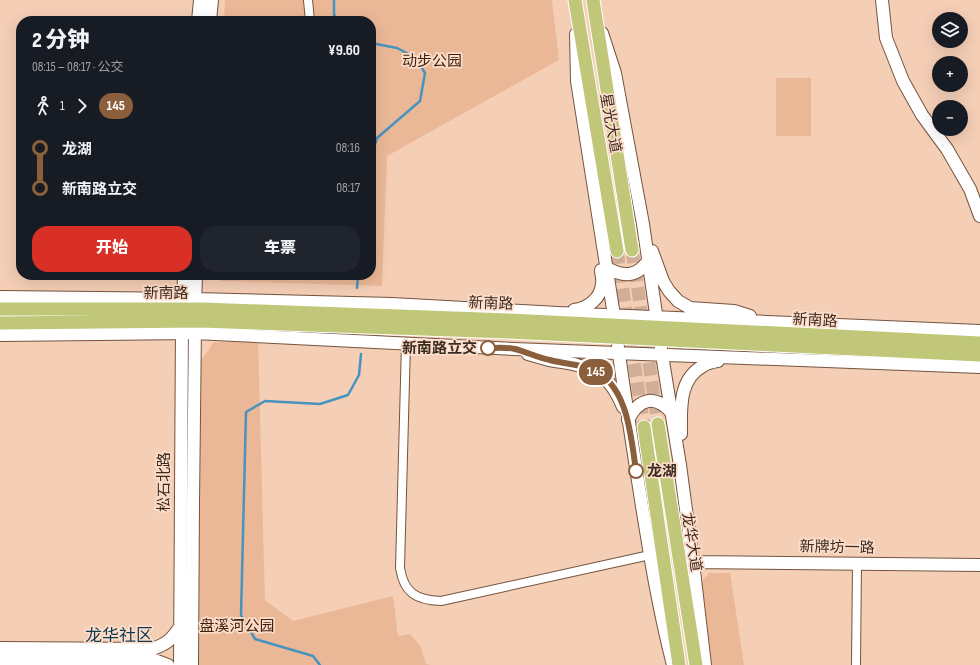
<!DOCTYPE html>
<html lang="zh">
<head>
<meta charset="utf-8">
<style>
  body { margin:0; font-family:"Sofia Sans Condensed","Noto Sans SC",sans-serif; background:#20242c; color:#f1f3f6; height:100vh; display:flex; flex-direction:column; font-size:15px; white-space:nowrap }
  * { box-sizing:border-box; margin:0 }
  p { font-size:13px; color:#9ea1a6 }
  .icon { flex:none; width:22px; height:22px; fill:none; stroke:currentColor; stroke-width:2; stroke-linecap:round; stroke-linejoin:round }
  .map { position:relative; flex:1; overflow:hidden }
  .details { position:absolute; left:16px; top:16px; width:360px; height:264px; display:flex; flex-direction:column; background:#171b24; border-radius:16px; box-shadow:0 4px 16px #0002 }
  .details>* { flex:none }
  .badge { padding:0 8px; border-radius:13px; font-size:14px; line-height:26px }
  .fabs { position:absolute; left:932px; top:12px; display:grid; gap:8px }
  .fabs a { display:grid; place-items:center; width:36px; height:36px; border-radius:50%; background:#171b24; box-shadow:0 4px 16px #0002; font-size:20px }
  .map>.badge { position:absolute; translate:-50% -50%; box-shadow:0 0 0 2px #fff }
  .legs { display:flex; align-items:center; gap:6px; height:44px; padding:0 16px; font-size:13px }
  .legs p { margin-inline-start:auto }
  .headline { display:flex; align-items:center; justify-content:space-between; height:68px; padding:0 16px }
  h1 { font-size:22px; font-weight:800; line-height:30px }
  .primary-button { display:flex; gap:8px; margin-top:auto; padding:8px 16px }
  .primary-button a { flex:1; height:46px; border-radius:16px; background:#d93025; color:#fff; font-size:16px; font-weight:800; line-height:46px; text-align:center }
  .primary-button a+a { background:#20242c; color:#f1f3f6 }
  ul { padding:0 16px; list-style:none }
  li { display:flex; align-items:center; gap:14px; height:40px; font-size:15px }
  li i { display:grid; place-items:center; width:6px; height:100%; margin:0 5px; background:currentColor }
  li i::after { content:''; width:10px; height:10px; margin:-5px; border:3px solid; border-radius:50%; background:#171b24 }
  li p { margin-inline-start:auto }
  li:first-child i { background:linear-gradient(#0000 50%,currentColor 0) }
  li:last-child i { background:linear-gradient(currentColor 50%,#0000 0) }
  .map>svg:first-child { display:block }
  .green { fill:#ebb897 }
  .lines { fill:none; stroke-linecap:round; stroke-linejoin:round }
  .stream { stroke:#4694bd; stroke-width:2.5 }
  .primary-tunnel { stroke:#d0ae98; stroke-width:13; stroke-dasharray:13 6; stroke-linecap:butt }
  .street-casing { stroke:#75543e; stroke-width:10 }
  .secondary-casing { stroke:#75543e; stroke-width:14 }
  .primary-casing { stroke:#fff; stroke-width:15 }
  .street { stroke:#fff; stroke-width:8 }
  .secondary { stroke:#fff; stroke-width:12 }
  .primary { stroke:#c0c779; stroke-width:13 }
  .primary-bridge-casing { stroke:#fff; stroke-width:15; stroke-linecap:butt }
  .primary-bridge { stroke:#c0c779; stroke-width:13 }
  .line-1-casing { stroke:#fff; stroke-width:9 }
  .line-1 { stroke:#8b5e3c; stroke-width:6 }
  .stop-1-dot { fill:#fff; stroke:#8b5e3c; stroke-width:2 }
  .labels { text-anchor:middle; stroke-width:3.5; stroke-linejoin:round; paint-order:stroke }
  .park-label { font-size:15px; fill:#3d220f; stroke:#fdddc9 }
  .street-label { font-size:15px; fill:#3b2c22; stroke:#fdddc9 }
  .stop-label { font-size:15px; font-weight:bold; fill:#3b2c22; stroke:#fdddc9; text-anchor:end }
  .quarter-label { font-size:17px; fill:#0d3a4f; stroke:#fdddc9 }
</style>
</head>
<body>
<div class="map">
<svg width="980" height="665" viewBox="0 0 980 665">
  <rect width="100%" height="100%" fill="#f5ceb6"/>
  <path class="green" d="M225,0h327l7,60 -172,96 -5,130 -161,-5 -6,-6h156v-254h-147z
    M776,78h35v58h-35z
    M258,341l7,259 28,21 100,-25 5,40 12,-2 11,13 5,17 5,1h-232l1,-303 14,-20z
    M709,573h21l14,92h-33l-9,-84z"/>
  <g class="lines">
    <path class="stream" d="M334,0v15l4,6
      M371,43l26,5 19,10 9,15 -5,28 -43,37 -6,19
      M357,288l1,-13
      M320,665l-7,-9 -58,-17 -14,-24 5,-203 19,-11 55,3 28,-9 11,-20 2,-21"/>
    <path class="primary-tunnel" d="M632,250l26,174
      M617,251l27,176"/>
    <g class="street-casing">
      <path id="street" d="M308,0l2,21
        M406,343l-6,225c4,25 16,32 41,33l209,-46
        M856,665l1,-102"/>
    </g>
    <g class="secondary-casing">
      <path id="secondary" d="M882,0l4,38 17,43 19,34 25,34 23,40 10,27
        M198,21l2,-21
        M210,21l2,-21
        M602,33l13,40 28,151 19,131 18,110 13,97 12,103
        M576,34l1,47 38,241
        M652,251l11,30 6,10 9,10 12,7 44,3 16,5
        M607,268c16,9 30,9 41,-7
        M0,297l195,2 197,5 166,9 422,18
        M183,306l1,-31
        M195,306l1,-31
        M574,310c14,-2 27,-11 28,-27 1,-4 -1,-9 -1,-13
        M0,335l195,-2 319,16 466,18
        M618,347c7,51 15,102 23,153 9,56 18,111 32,165
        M528,354c7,2 14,4 21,6 9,2 19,2 28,5 25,6 36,18 46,42
        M628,420c11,-22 27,-26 44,-7
        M681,434c0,-24 -3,-55 22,-68 4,-3 10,-4 15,-5
        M693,562l287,3
        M0,648l152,1c15,-5 19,-9 28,-22
        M0,659h152l16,6
        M180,665l2,-341
        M192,665l1,-163 2,-176"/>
    </g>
    <g class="primary-casing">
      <path id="primary" d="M575,0l42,251
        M593,0l39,250
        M658,424l38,241
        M644,427l35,238"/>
    </g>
    <use href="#street" class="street"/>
    <use href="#secondary" class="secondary"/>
    <use href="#primary" class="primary"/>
    <g class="primary-bridge-casing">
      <path id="primary-bridge" d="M0,309h203l306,11 471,23
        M0,323l201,-2 307,11 472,23"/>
    </g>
    <use href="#primary-bridge" class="primary-bridge"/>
  </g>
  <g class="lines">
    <g class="line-1-casing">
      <path id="line-1" d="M488,348c9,0 19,-1 27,1 12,3 23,9 35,11 14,4 28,4 42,9 36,16 39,68 44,102"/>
    </g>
    <use href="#line-1" class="line-1"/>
  </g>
  <g class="stop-1-dot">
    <circle cx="488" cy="348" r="7"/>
    <circle cx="636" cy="471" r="7"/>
  </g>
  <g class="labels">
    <g class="park-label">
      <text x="432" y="66">动步公园</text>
      <text x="237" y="631">盘溪河公园</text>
    </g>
    <g class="street-label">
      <text transform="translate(611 123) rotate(80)" y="5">星光大道</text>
      <text x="166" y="298">新南路</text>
      <text transform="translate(491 303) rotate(2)" y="5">新南路</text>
      <text transform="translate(815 320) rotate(3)" y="5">新南路</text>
      <text transform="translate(164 482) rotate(-90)" y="5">松石北路</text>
      <text transform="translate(692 542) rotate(81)" y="5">龙华大道</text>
      <text transform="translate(837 547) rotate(1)" y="5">新牌坊一路</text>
    </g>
    <g class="stop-label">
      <text x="477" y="353">新南路立交</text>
      <text x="647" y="476" text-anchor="start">龙湖</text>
    </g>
    <g class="quarter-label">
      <text x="119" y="641">龙华社区</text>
    </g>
  </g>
</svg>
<div class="fabs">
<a><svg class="icon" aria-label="layers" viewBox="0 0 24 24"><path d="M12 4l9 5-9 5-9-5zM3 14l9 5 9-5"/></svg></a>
<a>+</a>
<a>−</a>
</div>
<b class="badge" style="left:596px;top:372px;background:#8b5e3c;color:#fff">145</b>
<section class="details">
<div class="headline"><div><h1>2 分钟</h1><p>08:15 – 08:17 · 公交</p></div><b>¥9.60</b></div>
<div class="legs"><svg class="icon" aria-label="walk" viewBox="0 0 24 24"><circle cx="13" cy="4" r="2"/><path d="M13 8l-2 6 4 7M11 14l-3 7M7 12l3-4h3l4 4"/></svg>1<svg class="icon" aria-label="forward" viewBox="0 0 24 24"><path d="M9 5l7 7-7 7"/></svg><b class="badge" style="background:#8b5e3c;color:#fff">145</b></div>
<ul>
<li><i style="color:#8b5e3c"></i><b>龙湖</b><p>08:16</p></li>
<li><i style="color:#8b5e3c"></i><b>新南路立交</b><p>08:17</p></li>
</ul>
<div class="primary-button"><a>开始</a><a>车票</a></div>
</section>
</div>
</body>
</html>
